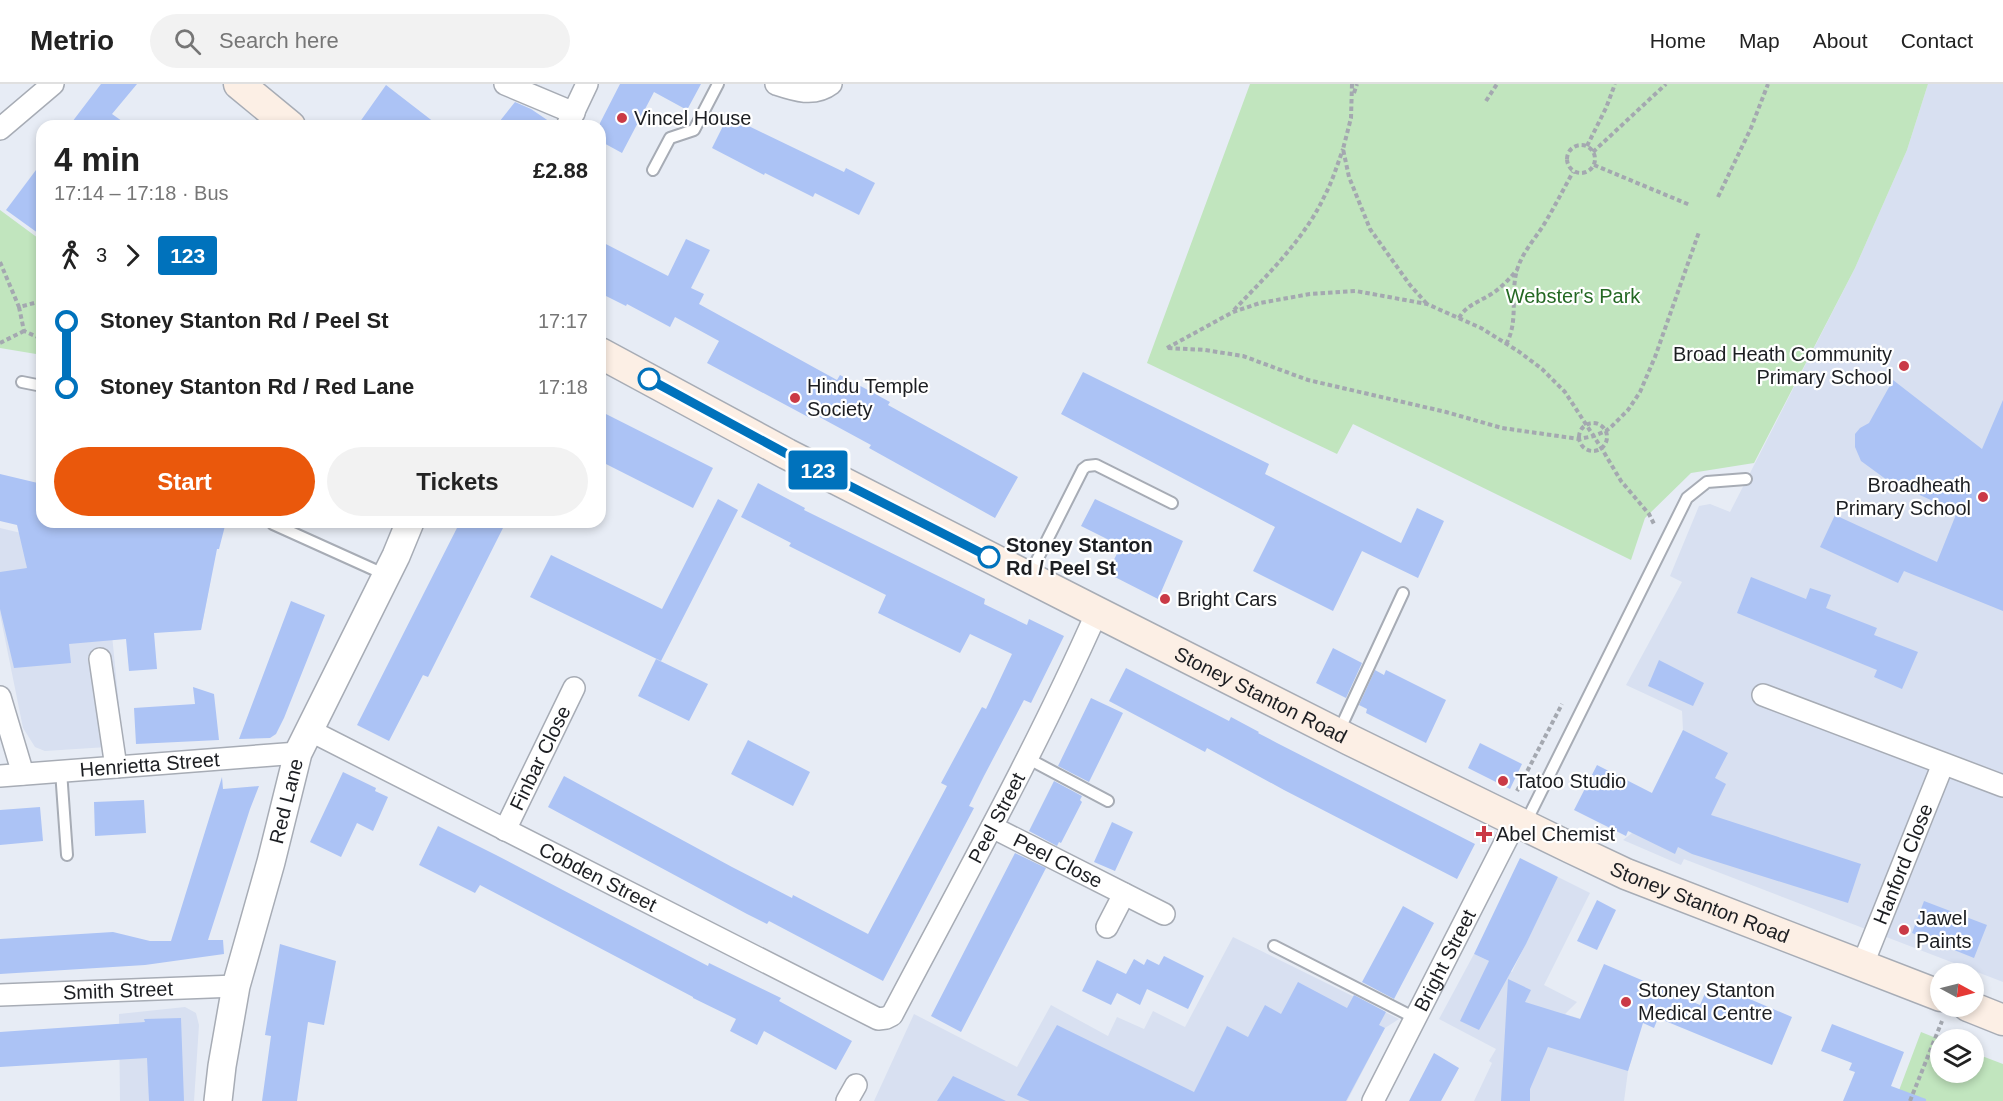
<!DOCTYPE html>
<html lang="en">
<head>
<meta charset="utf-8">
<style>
  body { margin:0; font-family:Arial,sans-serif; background:#f2f2f2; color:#222; height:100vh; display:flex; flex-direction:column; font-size:22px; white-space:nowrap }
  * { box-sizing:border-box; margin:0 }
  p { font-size:20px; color:#767676 }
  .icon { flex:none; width:33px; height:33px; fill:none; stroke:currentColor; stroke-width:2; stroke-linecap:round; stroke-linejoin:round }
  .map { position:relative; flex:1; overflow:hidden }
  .details { position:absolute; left:36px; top:36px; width:570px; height:408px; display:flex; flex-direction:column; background:#fff; border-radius:18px; box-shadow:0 3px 9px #0003 }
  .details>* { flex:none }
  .badge { padding:0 12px; border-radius:4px; font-size:21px; line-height:39px }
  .needle { width:39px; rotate:97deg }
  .tools { position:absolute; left:1930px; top:879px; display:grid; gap:12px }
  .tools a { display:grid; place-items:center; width:54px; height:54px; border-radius:50%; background:#fff; box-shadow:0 3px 9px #0003; font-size:30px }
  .map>.badge { position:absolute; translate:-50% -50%; box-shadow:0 0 0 3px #fff }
  .legs { display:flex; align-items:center; gap:9px; height:66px; padding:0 18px; font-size:20px }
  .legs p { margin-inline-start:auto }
  .headline { display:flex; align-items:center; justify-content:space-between; height:102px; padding:0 18px }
  h1 { font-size:33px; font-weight:800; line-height:45px }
  .action { display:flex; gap:12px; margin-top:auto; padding:12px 18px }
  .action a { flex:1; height:69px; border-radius:36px; background:#ea580c; color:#fff; font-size:24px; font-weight:800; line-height:69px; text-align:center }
  .action a+a { background:#f2f2f2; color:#222 }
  ul { padding:0 18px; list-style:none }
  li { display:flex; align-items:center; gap:21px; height:66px; font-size:22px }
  li i { display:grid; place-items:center; width:9px; height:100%; margin:0 8px; background:currentColor }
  li i::after { content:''; width:15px; height:15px; margin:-8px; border:4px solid; border-radius:50%; background:#fff }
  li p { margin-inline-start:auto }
  li:first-child i { background:linear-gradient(#0000 50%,currentColor 0) }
  li:last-child i { background:linear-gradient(currentColor 50%,#0000 0) }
  header { display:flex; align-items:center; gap:36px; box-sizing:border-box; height:84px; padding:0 30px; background:#fff; border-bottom:2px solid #e0e0e0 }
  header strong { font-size:28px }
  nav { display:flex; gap:33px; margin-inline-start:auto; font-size:21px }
  .search { width:420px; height:54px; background:#f2f2f2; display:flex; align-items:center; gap:15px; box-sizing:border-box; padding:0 21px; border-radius:33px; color:#767676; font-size:22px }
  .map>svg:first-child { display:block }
  .built { fill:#d8e0f1 }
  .green { fill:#c1e5be }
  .building { fill:#acc3f5 }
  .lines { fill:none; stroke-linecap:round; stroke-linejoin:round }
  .service-casing { stroke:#a7acb5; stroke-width:14 }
  .minor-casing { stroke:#a7acb5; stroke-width:24 }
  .tertiary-casing { stroke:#a7acb5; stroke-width:30 }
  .secondary-casing { stroke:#a7acb5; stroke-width:33 }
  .path { stroke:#a4a8b0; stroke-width:4; stroke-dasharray:4.5 3; stroke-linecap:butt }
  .service { stroke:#fff; stroke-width:10 }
  .minor { stroke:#fff; stroke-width:21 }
  .tertiary { stroke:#fff; stroke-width:27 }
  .secondary { stroke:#fcefe5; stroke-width:30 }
  .line-1-casing { stroke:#fff; stroke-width:14 }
  .line-1 { stroke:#0072bc; stroke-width:9 }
  .poi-dot { fill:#ca3a46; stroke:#fff; stroke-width:2 }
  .stop-1-dot { fill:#fff; stroke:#0072bc; stroke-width:3 }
  .labels { text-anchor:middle; stroke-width:4.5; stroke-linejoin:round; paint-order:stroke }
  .poi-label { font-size:20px; fill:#1c1e22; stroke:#fff; text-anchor:start }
  .park-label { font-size:20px; fill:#246823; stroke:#fff }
  .stop-label { font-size:20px; font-weight:bold; fill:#1c1e22; stroke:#fff; text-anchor:start }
  .street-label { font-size:20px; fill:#1c1e22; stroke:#fff }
</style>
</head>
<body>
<header>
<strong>Metrio</strong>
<div class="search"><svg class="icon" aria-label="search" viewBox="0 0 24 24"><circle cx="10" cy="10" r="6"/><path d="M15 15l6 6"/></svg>Search here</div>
<nav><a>Home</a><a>Map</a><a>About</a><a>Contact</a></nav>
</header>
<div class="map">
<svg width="2003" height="1017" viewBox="0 0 2003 1017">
  <rect width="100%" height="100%" fill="#e7ecf5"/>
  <path class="built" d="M1928,0h75v898l-319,-123 -3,6 -58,-25 9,-7 51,-103 -1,-19 -56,-26 56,-103 -12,-6 29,-70 11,-2 20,8 125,-244 52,-118z
    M0,444l211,50 -10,52 -89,5 11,111 -78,5 -10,-4 -12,-19 -23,-114z
    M1558,793l32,16 -46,92 33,17 -12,12 73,23 -10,34 -4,30h-150l18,-38 -3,-2 7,-12 -57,-30 35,-65 38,18z
    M1233,853l166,82 -14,9 -38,73h-473l40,-87 103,53 34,-62 57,31 9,-19 27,12 9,-18 32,16z
    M185,923l11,6 3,12 -5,76h-74l-1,-87z"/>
  <path class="green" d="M1250,0h678l-21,66 -52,118 -101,195 -63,10 -46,45 -14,42 -278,-136 -16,30 -190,-91z
    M0,126l42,31v114l-42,-7z
    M1921,948l20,8v32h33v-19l29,11v37h-108z"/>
  <path class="building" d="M101,0h36l-25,30 17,12h-60z
    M620,0h81l-14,26 -33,-18 -32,61 -22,-12v-18z
    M386,1l53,41h-82z
    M515,18l16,7 25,17h-60z
    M728,32l116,56 2,-4 29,15 -16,32 -44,-22 -2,4 -48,-24 -1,2 -52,-27z
    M42,78v74l-36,-26z
    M686,155l24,11 -19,38 13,6 -5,10 138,76 3,-5 26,14 24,13 -2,3 130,72 -23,41 -126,-70 2,-3 -59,-32 -2,5 -103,-55 12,-22 -44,-24 -5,10 -43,-23 -1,2 -26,-13v-52l68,35z
    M1083,288l186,92 -4,10 136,69 16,-35 27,13 -26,57 -56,-27 -29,60 -80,-40 22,-44 -214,-113z
    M1893,296l89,69 21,-49v211l-99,-40 -6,12 -78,-36 15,-32 102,47 20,-50 -70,-32 -26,-19 -6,-14v-13l5,-6 9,-5z
    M600,327l113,57 -20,40 -93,-47z
    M0,390l42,10v38h184l-7,27h-2l-16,81 -47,3 3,36 -28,2 -3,-32 -57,5 2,19 -57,5 -14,-59v-37l27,-4 -10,-43 -17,-4z
    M758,399l47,25 -1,2 181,89 -1,5 43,21 2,-6 35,17 -33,67 -7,-3 -40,76 -15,30 5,2 -91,173 -114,-60 -2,3 -20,-10 -199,-107 16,-31 168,91 60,31 1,-3 75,39 79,-148 -6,-3 41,-76 4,2 26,-55 -42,-20 -10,19 -82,-40 8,-18 -97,-49 2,-3 -50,-26z
    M718,415l20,11 -77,151 -131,-64 21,-42 111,54z
    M1095,415l88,42 -25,58 -51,-26 14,-27 -40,-20z
    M460,438h46l-78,155 -5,-2 -34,66 -32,-16z
    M1751,493l55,22 4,-11 21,7 -5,13 51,20 -3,7 44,17 -16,37 -28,-12 3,-7 -140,-57z
    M291,517l34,14 -41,103 -8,16 -6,4 -31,1z
    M1333,564l29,15 -16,35 -30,-15z
    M656,575l52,25 -19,37 -51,-25z
    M1659,576l45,23 -11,23 -45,-20z
    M1126,584l103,53 2,-4 28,15 -1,1 19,10 198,101 -18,35 -173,-89 -77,-42 -2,4 -96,-51z
    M1375,586l9,5 2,-5 60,30 -20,43 -60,-30 1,-4 -8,-4z
    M193,603l21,7 5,46 -83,4 -2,-36 61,-4z
    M1091,614l32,15 -34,69 -31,-16z
    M1683,646l45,23 -13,25 11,6 -15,31 150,49 -13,39 -156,-49 -14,-7 -3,7 -47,-23 -2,5 -52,-26 23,-45 55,28z
    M748,656l62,32 -17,34 -62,-32z
    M1480,659l42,21 -12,25 -42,-21z
    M343,688l33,16 -1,3 13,6 -15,34 -16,-8 -16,34 -31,-15z
    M222,693l1,12 36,-3 -9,23 -42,131h15l1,14 -79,11 -145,9v-35l113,-7 37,9h21z
    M1054,697l28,15 -2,4 2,2 -21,41 -2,-1 -2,4 -28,-15z
    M144,716l2,33 -51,3 -1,-34z
    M40,723l3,34 -43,4v-35z
    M1112,738l21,10 -18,39 -21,-9z
    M438,742l58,29 212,111 1,-3 72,35 -2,3 73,40 -16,29 -72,-39 -7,14 -27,-14 6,-12 -43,-21v-1l-213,-112 -5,8 -56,-28z
    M1015,769l31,15 -85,164 -30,-16z
    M1520,774l38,19 -32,67 -47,86 -19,-9 29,-60 -15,-7z
    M1597,816l19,10 -19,40 -20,-9z
    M1924,817l63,24 -13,33 -62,-25z
    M1403,822l31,17 -40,76 -32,-17z
    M280,860l56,17 -12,64 -16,-3 -11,79h-35l9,-65 -6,-1z
    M1164,872l40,20 -16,33 -41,-20 -7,16 -23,-12 -6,12 -29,-14 15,-31 29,14 8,-15 10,6 3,-6 12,6z
    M1604,880l96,41 10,-23 82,35 -20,48 -114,-47 -4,10 -11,-5 -15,48 -80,-24 -18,42v12h-29l7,-122 23,11 -6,12 55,17z
    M1298,898l49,26 7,-13 32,17 -7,13 6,3 -39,73h-316l-13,-6 40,-70 137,67 33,-66 21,11 17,-32 16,9z
    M181,934l3,83h-35l-2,-43 -147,9v-35l145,-10 -1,-3z
    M1832,940l72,28 -13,34 35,13v2h-83l12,-29 -6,-2 3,-7 -31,-12z
    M1434,969l25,15 -18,33h-32z
    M953,992l53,25h-69z"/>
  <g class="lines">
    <g class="service-casing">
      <path id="service" d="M653,86l17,-32 24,-8 24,-46
        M22,298l20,4
        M273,438v2l113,51
        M1029,492l54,-107 4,-3 9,-1 76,38
        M1339,647l64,-138
        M1027,674l81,43
        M61,687l6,84
        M1525,740l162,-326 20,-16 39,-3
        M1274,862l141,72"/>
    </g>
    <g class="minor-casing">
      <g id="minor">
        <path d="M505,0l69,29"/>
        <path d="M776,0c18,6 38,13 55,0"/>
        <path d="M568,40l19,-40"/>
        <path d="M0,45l53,-45"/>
        <path d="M100,575l16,108"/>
        <path d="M1763,611l240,91"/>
        <path d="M0,613l23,77"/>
        <path id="s1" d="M309,646l569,289 8,-1 6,-3c70,-133 144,-265 205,-403"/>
        <path id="s2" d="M0,692l298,-23"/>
        <path id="s3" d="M992,743l172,87"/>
        <path id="s4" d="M505,746l69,-142"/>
        <path d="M1107,843l17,-33"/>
        <path id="s5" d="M1862,882l81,-202"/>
        <path id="s6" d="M0,911l236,-9"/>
        <path d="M847,1017l9,-16"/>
        <path id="s7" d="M1373,1017l143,-280"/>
      </g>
    </g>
    <g class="tertiary-casing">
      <g id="tertiary">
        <path id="s8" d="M218,1017l4,-35 14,-80 35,-124 27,-109 98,-197 14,-34"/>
      </g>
    </g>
    <g class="secondary-casing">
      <g id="secondary">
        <path d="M239,0l51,42"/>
        <path id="s9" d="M600,269l187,101 310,158 253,128 221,108 55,26 315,122"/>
        <path d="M1968,922l35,14"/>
      </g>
    </g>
    <path class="path" d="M1352,0l-1,34 -8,31 6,28 21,52 40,56 17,19
      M1354,9l3,-9
      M1486,17l11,-17
      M1567 75a14 14 0 1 1 28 0a14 14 0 1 1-28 0Z
      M1587,62l19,-38 9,-24
      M1593,68l73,-68
      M1594,81l96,40
      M1718,113l33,-69 17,-44
      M0,178l19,45 23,-6
      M19,223l5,24 18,8
      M1234,226c33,-35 69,-69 90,-113 8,-15 13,-31 19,-48
      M1459,234c7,-13 22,-17 34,-25 10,-7 17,-15 24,-23
      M0,259l24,-12
      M1506,260c13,-22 4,-50 11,-74 5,-17 17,-30 26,-44 11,-18 20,-36 30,-54
      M1167,264l66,-36 27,-9 50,-9 46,-3 71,13 54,24 37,23 24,18 23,23 37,57 19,32 28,33 5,10
      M1168,264l37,2 38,6 65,24 138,32 56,16 77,11 15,-3 12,-5 6,-5 16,-16 12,-18 15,-35 44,-125
      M1579 353a14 14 0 1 1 28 0a14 14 0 1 1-28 0Z
      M1517,707l45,-87
      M1910,1017l32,-80"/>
    <use href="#service" class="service"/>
    <use href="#minor" class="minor"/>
    <use href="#tertiary" class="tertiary"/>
    <use href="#secondary" class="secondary"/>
  </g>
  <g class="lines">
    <g class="line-1-casing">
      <path id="line-1" d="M649,295l138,75 202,103"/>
    </g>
    <use href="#line-1" class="line-1"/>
  </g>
  <g class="poi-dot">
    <circle cx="622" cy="34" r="6"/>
    <circle cx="1904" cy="282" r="6"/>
    <circle cx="795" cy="314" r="6"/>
    <circle cx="1983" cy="413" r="6"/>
    <circle cx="1165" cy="515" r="6"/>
    <circle cx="1503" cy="697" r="6"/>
    <path d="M1481 741h6v6h6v6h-6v6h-6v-6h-6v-6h6z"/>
    <circle cx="1904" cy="846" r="6"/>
    <circle cx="1626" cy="918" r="6"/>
  </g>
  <g class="stop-1-dot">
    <circle cx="649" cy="295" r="10"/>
    <circle cx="989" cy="473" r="10"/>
  </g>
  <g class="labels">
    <g class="poi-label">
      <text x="634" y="41">Vincel House</text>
      <text x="1892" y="277" text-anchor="end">Broad Heath Community<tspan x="1892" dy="23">Primary School</tspan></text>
      <text x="807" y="309">Hindu Temple<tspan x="807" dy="23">Society</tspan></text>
      <text x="1971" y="408" text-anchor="end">Broadheath<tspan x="1971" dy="23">Primary School</tspan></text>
      <text x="1177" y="522">Bright Cars</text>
      <text x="1515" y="704">Tatoo Studio</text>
      <text x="1496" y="757">Abel Chemist</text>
      <text x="1916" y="841">Jawel<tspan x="1916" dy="23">Paints</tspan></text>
      <text x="1638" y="913">Stoney Stanton<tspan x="1638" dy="23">Medical Centre</tspan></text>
    </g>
    <g class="park-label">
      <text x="1573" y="219">Webster's Park</text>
    </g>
    <g class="stop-label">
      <text x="1006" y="468">Stoney Stanton<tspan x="1006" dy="23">Rd / Peel St</tspan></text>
    </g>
    <g class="street-label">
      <text dy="7" stroke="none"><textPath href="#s9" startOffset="744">Stoney Stanton Road</textPath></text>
      <text dy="7" stroke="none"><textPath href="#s4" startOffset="80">Finbar Close</textPath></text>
      <text dy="7" stroke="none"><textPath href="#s2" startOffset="150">Henrietta Street</textPath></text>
      <text dy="7" stroke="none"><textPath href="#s8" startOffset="308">Red Lane</textPath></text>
      <text dy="7" stroke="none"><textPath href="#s1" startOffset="876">Peel Street</textPath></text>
      <text dy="7" stroke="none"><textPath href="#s3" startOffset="74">Peel Close</textPath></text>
      <text dy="7" stroke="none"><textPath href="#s5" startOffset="110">Hanford Close</textPath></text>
      <text dy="7" stroke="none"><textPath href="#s1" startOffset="324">Cobden Street</textPath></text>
      <text dy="7" stroke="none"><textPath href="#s9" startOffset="1230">Stoney Stanton Road</textPath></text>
      <text dy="7" stroke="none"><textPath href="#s7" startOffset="158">Bright Street</textPath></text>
      <text dy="7" stroke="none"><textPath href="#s6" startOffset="118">Smith Street</textPath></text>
    </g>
  </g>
</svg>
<div class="tools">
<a><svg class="needle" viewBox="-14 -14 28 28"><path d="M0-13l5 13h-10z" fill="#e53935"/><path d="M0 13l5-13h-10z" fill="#767676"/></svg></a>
<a><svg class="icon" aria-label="layers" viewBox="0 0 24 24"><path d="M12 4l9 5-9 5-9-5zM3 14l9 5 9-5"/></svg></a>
</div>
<b class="badge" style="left:818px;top:386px;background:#0072bc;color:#fff">123</b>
<section class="details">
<div class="headline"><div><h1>4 min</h1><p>17:14 – 17:18 · Bus</p></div><b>£2.88</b></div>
<div class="legs"><svg class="icon" aria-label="walk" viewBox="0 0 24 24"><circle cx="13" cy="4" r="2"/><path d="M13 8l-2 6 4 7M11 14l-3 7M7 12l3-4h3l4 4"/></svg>3<svg class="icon" aria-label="forward" viewBox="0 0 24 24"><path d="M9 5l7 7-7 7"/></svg><b class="badge" style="background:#0072bc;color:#fff">123</b></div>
<ul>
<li><i style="color:#0072bc"></i><b>Stoney Stanton Rd / Peel St</b><p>17:17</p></li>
<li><i style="color:#0072bc"></i><b>Stoney Stanton Rd / Red Lane</b><p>17:18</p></li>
</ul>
<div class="action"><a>Start</a><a>Tickets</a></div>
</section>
</div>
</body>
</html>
